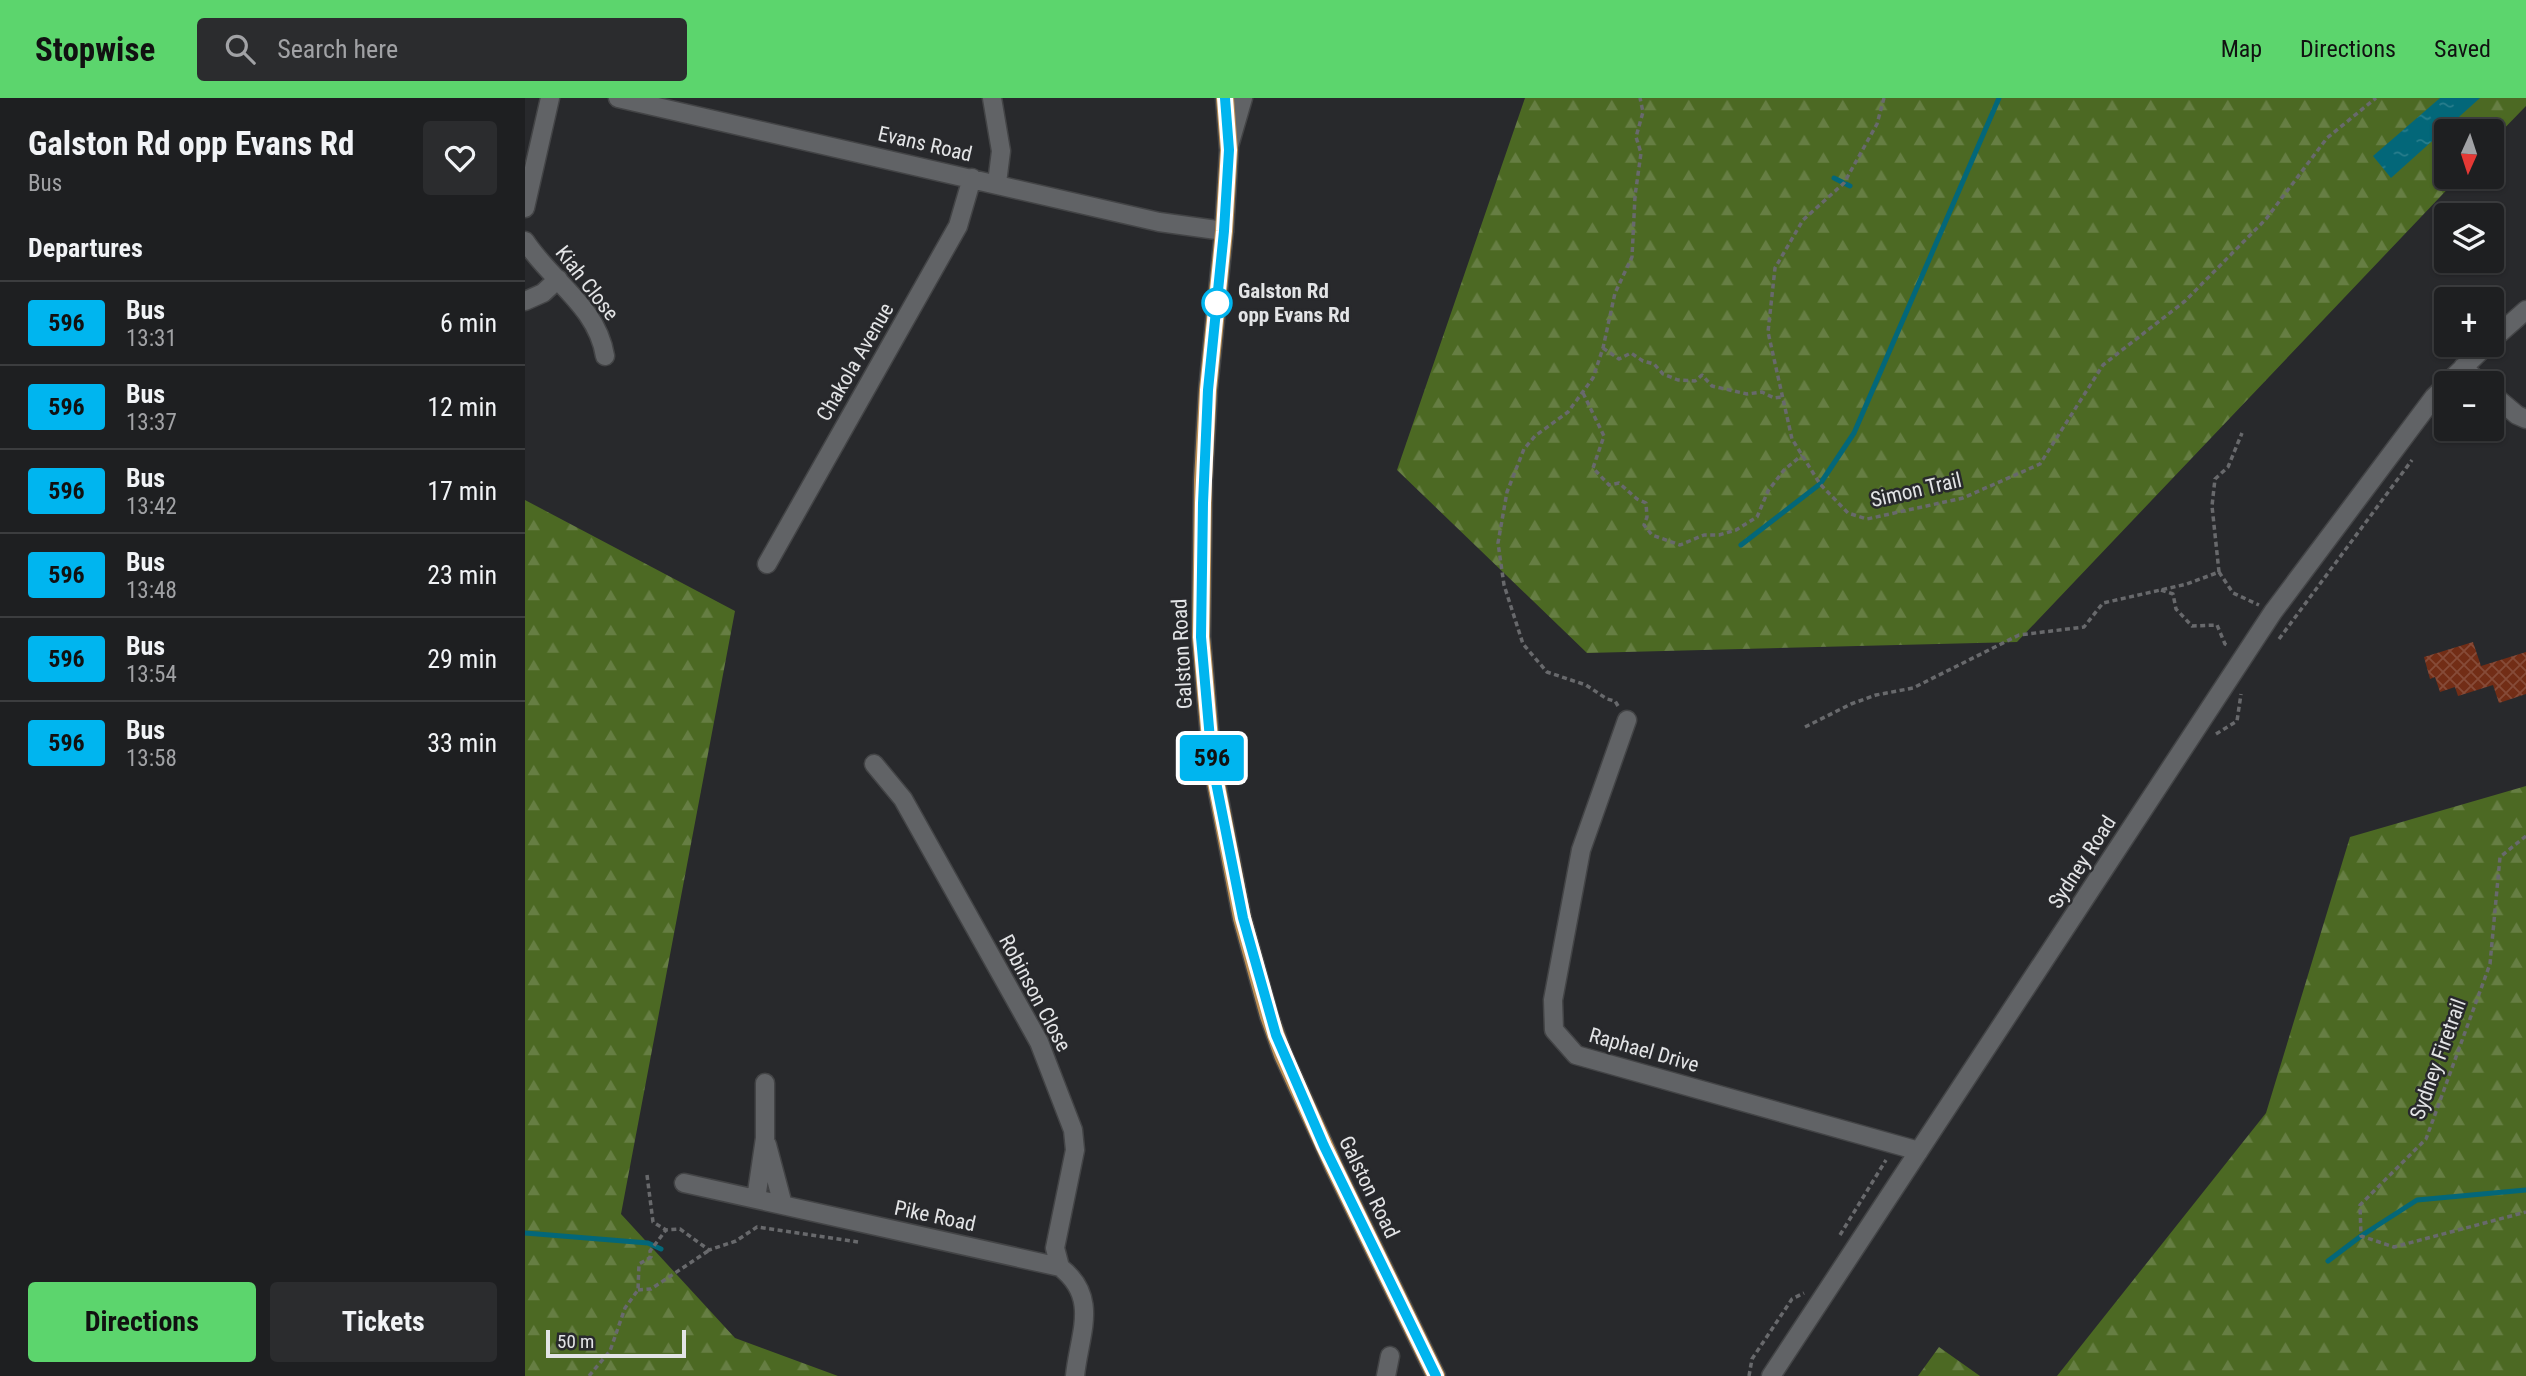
<!DOCTYPE html>
<html lang="en">
<head>
<meta charset="utf-8">
<style>
  body { margin:0; font-family:"Roboto Condensed",sans-serif; background:#2b2c2e; color:#f1f3f6; height:100vh; display:flex; flex-direction:column; font-size:26px; white-space:nowrap }
  * { box-sizing:border-box; margin:0 }
  p { font-size:23px; color:#a1a2a5 }
  .icon { flex:none; width:38px; height:38px; fill:none; stroke:currentColor; stroke-width:2; stroke-linecap:round; stroke-linejoin:round }
  .map { position:relative; flex:1; overflow:hidden }
  .drawer { display:flex; flex-direction:column; background:#1e1f21; width:525px }
  .drawer>* { flex:none }
  .badge { padding:0 14px; border-radius:5px; font-size:24px; line-height:46px }
  .needle { width:46px; rotate:183deg }
  .fabs { position:absolute; left:1909px; top:21px; display:grid; gap:14px }
  .fabs a { display:grid; place-items:center; width:70px; height:70px; border-radius:7px; background:#1e1f21; box-shadow:0 2px 5px #0004,0 0 0 2px #3c3d3f; font-size:35px }
  .scale { position:absolute; left:21px; bottom:18px; width:140px; box-sizing:border-box; padding-left:7px; border:4px solid #e3e4e6; border-top:0; font-size:19px; line-height:24px; white-space:nowrap; color:#e3e4e6; -webkit-text-stroke:5px #28292c; paint-order:stroke }
  .map>.badge { position:absolute; translate:-50% -50%; box-shadow:0 0 0 4px #fff }
  h2 { padding:0 28px; font-size:26px; line-height:63px }
  .round { display:grid; place-items:center; flex:none; width:74px; height:74px; border-radius:7px; background:#2b2c2e }
  .headline { display:flex; align-items:center; justify-content:space-between; height:119px; padding:0 28px }
  h1 { font-size:33px; font-weight:700; line-height:52px }
  .cta { display:flex; gap:14px; margin-top:auto; padding:14px 28px }
  .cta a { flex:1; height:80px; border-radius:7px; background:#5cd56d; color:#111; font-size:28px; font-weight:700; line-height:80px; text-align:center }
  .cta a+a { background:#2b2c2e; color:#f1f3f6 }
  ul { padding:0; list-style:none }
  li { display:flex; align-items:center; gap:21px; height:84px; padding:0 28px; border-top:2px solid #3c3d3f }
  li div { flex:1 }
  li b { display:block; font-size:26px }
  li em { font-style:normal }
  li .badge { min-width:77px; font-weight:700; text-align:center }
  header { display:flex; align-items:center; gap:42px; box-sizing:border-box; height:98px; padding:0 35px; background:#5cd56d; color:#111 }
  header strong { font-size:33px }
  nav { display:flex; gap:38px; margin-inline-start:auto; font-size:24px }
  .search { width:490px; height:63px; background:#2b2c2e; display:flex; align-items:center; gap:18px; box-sizing:border-box; padding:0 24px; border-radius:7px; color:#a1a2a5; font-size:26px }
  main { display:flex; flex:1; min-height:0 }
  .map>svg:first-child { display:block }
  .forest { fill:url(#forest-firs) }
  .water { fill:url(#water-ripples) }
  .lines { fill:none; stroke-linecap:round; stroke-linejoin:round }
  .stream { stroke:#036779; stroke-width:5 }
  .building { fill:url(#building-cross-hatch) }
  .minor-casing { stroke:#434446; stroke-width:21 }
  .major-casing { stroke:#434446; stroke-width:21 }
  .path { stroke:#68696c; stroke-width:3.5; stroke-dasharray:5 3.5; stroke-linecap:butt }
  .minor { stroke:#616366; stroke-width:18 }
  .major { stroke:#bb8f55; stroke-width:18 }
  .line-casing { stroke:#fff; stroke-width:16 }
  .line { stroke:#00b5ef; stroke-width:10 }
  .stop-dot { fill:#fff; stroke:#00b5ef; stroke-width:3.5 }
  .labels { text-anchor:middle; stroke-width:5; stroke-linejoin:round; paint-order:stroke }
  .street-label { font-size:21px; fill:#e3e4e6; stroke:#28292c }
  .stop-label { font-size:21px; font-weight:bold; fill:#e3e4e6; stroke:#28292c; text-anchor:start }
</style>
</head>
<body>
<header>
<strong>Stopwise</strong>
<div class="search"><svg class="icon" aria-label="search" viewBox="0 0 24 24"><circle cx="10" cy="10" r="6"/><path d="M15 15l6 6"/></svg>Search here</div>
<nav><a>Map</a><a>Directions</a><a>Saved</a></nav>
</header>
<main>
<section class="drawer">
<div class="headline"><div><h1>Galston Rd opp Evans Rd</h1><p>Bus</p></div><a class="round"><svg class="icon" aria-label="heart" viewBox="0 0 24 24"><path d="M12 20l-8-8c-3-5 5-10 8-4 3-6 11-1 8 4z"/></svg></a></div>
<h2>Departures</h2>
<ul>
<li><span class="badge" style="background:#00b5ef;color:#111">596</span><div><b>Bus</b><p>13:31</p></div><em>6 min</em></li>
<li><span class="badge" style="background:#00b5ef;color:#111">596</span><div><b>Bus</b><p>13:37</p></div><em>12 min</em></li>
<li><span class="badge" style="background:#00b5ef;color:#111">596</span><div><b>Bus</b><p>13:42</p></div><em>17 min</em></li>
<li><span class="badge" style="background:#00b5ef;color:#111">596</span><div><b>Bus</b><p>13:48</p></div><em>23 min</em></li>
<li><span class="badge" style="background:#00b5ef;color:#111">596</span><div><b>Bus</b><p>13:54</p></div><em>29 min</em></li>
<li><span class="badge" style="background:#00b5ef;color:#111">596</span><div><b>Bus</b><p>13:58</p></div><em>33 min</em></li>
</ul>
<div class="cta"><a>Directions</a><a>Tickets</a></div>
</section>
<div class="map">
<svg width="2001" height="1278" viewBox="0 0 2001 1278">
  <defs>
    <pattern id="forest-firs" width="22" height="20" patternUnits="userSpaceOnUse" patternTransform="scale(1.75)"><rect width="22" height="20" fill="#4c6923"/><path d="M5 1l3.5 6h-7zM16 11l3.5 6h-7z" fill="#667e43"/></pattern>
    <pattern id="water-ripples" width="26" height="14" patternUnits="userSpaceOnUse" patternTransform="scale(1.75)"><rect width="26" height="14" fill="#036779"/><path d="M2 4q2-2 4 0t4 0M15 11q2-2 4 0t4 0" fill="none" stroke="#287d8c"/></pattern>
    <pattern id="building-cross-hatch" width="8" height="8" patternUnits="userSpaceOnUse" patternTransform="scale(1.75)"><rect width="8" height="8" fill="#722d16"/><path d="M0 0l8 8M0 8l8-8" fill="none" stroke="#864b38"/></pattern>
  </defs>
  <rect width="100%" height="100%" fill="#28292c"/>
  <path class="forest" d="M1000,0h1001v8l-34,35v-10h-45v46h12l-442,465 -430,11 -190,-183z
    M0,402l210,111 -114,603 114,124 103,38h-313z
    M2001,688v590h-469l209,-263 84,-276z
    M1414,1249l41,29h-62z"/>
  <path class="water" d="M1915,0h40l-89,80 -18,-22z"/>
  <g class="lines">
    <path class="stream" d="M1309,80l8,4
      M1321,86l4,2
      M1216,447l79,-61 34,-51 145,-335
      M0,1135l123,10 13,6
      M1803,1163l33,-25 56,-36 109,-10"/>
  </g>
  <path class="building" d="M1948,544l8,24 45,-14v42l-27,9 -6,-18 -35,11 -3,-9 -15,5 -5,-15 -5,2 -6,-22z"/>
  <g class="lines">
    <g class="minor-casing">
      <path id="minor" d="M93,0l541,124 65,9
        M467,0l9,53 -4,32
        M704,48l14,-48
        M0,110l25,-110
        M0,143c26,40 72,65 80,115
        M0,203l18,-8 15,-14
        M1967,242l34,-30
        M1938,269l17,16
        M1922,285l40,-38
        M1967,296l25,21 9,4
        M242,466l191,-338 14,-48
        M1102,622l-46,130 -28,150 1,30 22,25 343,96
        M349,666l29,35 136,243 34,88 2,20 -20,98 5,19
        M242,1047l16,60
        M159,1085l376,84c40,31 19,67 15,109
        M231,1101l9,-61v-55
        M861,1278l4,-20
        M1246,1278l502,-764 161,-215 13,-13"/>
    </g>
    <g class="major-casing">
      <path id="major" d="M700,0l4,52 -5,81 -16,159 -5,90 -2,157 11,125 30,156 27,98 14,39 51,112 102,209"/>
    </g>
    <path class="path" d="M1359,0l-7,26 -33,59 -41,37 -28,48 -7,64 24,107 28,45 28,29 19,6 96,-21 77,-34 63,-99 82,-64 81,-82 61,-81 49,-40
      M1078,250l16,11 12,-6 12,8 11,3 9,10 15,6 17,1 7,-6 10,11 35,8 15,-2 12,6 9,-1
      M1058,295l21,43 -11,32 16,17 10,-2 18,16 9,4 1,14 -3,8 8,10 28,10 24,-10h15l17,-5 21,-13 11,-26 16,-21 18,-15
      M1694,474l14,21 26,12
      M1636,492l12,4 3,15 16,17 25,-1 8,19 4,2
      M1754,541l133,-179
      M1093,608l-3,-5 -8,-2 -21,-14 -39,-13 -24,-28 -19,-59 -6,-42 9,-51 17,-43 11,-13 33,-24 25,-34 10,-30 12,-55 17,-36 3,-61 6,-43 -5,-16 7,-25 -3,-14
      M1280,629l46,-23 25,-9 37,-7 106,-53 65,-8 19,-24 84,-19 32,-12 -7,-66 3,-27 13,-12 14,-34
      M1691,636l21,-13 4,-27
      M2001,738l-26,21 -10,107 -64,175 -66,66 1,31 33,11 132,-35
      M122,1077l6,47 13,8 14,-1 29,21 27,-9 21,-14 101,15
      M1315,1137l46,-75
      M113,1192l13,-1 57,-38
      M64,1278l21,-25 15,-43 13,-18 1,-26 12,-7 -1,-6 16,-21
      M1224,1278l3,-17 40,-60 12,-6"/>
    <use href="#minor" class="minor"/>
    <use href="#major" class="major"/>
  </g>
  <g class="lines">
    <g class="line-casing">
      <path id="line" d="M700,0l4,52 -5,81 -16,159 -5,113 -2,134 11,125 31,156 33,117 48,111 112,230"/>
    </g>
    <use href="#line" class="line"/>
  </g>
  <circle class="stop-dot" cx="692" cy="205" r="14"/>
  <g class="labels">
    <g class="street-label">
      <text transform="translate(400 46) rotate(13)" y="7">Evans Road</text>
      <text transform="translate(62 185) rotate(52)" y="7">Kiah Close</text>
      <text transform="translate(330 264) rotate(-60)" y="7">Chakola Avenue</text>
      <text transform="translate(1391 392) rotate(-13)" y="7">Simon Trail</text>
      <text transform="translate(657 556) rotate(-93)" y="7">Galston Road</text>
      <text transform="translate(1557 764) rotate(-57)" y="7">Sydney Road</text>
      <text transform="translate(510 895) rotate(62)" y="7">Robinson Close</text>
      <text transform="translate(1119 952) rotate(16)" y="7">Raphael Drive</text>
      <text transform="translate(1913 961) rotate(-70)" y="7">Sydney Firetrail</text>
      <text transform="translate(844 1089) rotate(64)" y="7">Galston Road</text>
      <text transform="translate(410 1118) rotate(12)" y="7">Pike Road</text>
    </g>
    <g class="stop-label">
      <text x="713" y="200">Galston Rd<tspan x="713" dy="24">opp Evans Rd</tspan></text>
    </g>
  </g>
</svg>
<div class="fabs">
<a><svg class="needle" viewBox="-14 -14 28 28"><path d="M0-13l5 13h-10z" fill="#e53935"/><path d="M0 13l5-13h-10z" fill="#a1a2a5"/></svg></a>
<a><svg class="icon" aria-label="layers" viewBox="0 0 24 24"><path d="M12 4l9 5-9 5-9-5zM3 14l9 5 9-5"/></svg></a>
<a>+</a>
<a>−</a>
</div>
<div class="scale">50 m</div>
<b class="badge" style="left:687px;top:660px;background:#00b5ef;color:#111">596</b>
</div>
</main>
</body>
</html>
